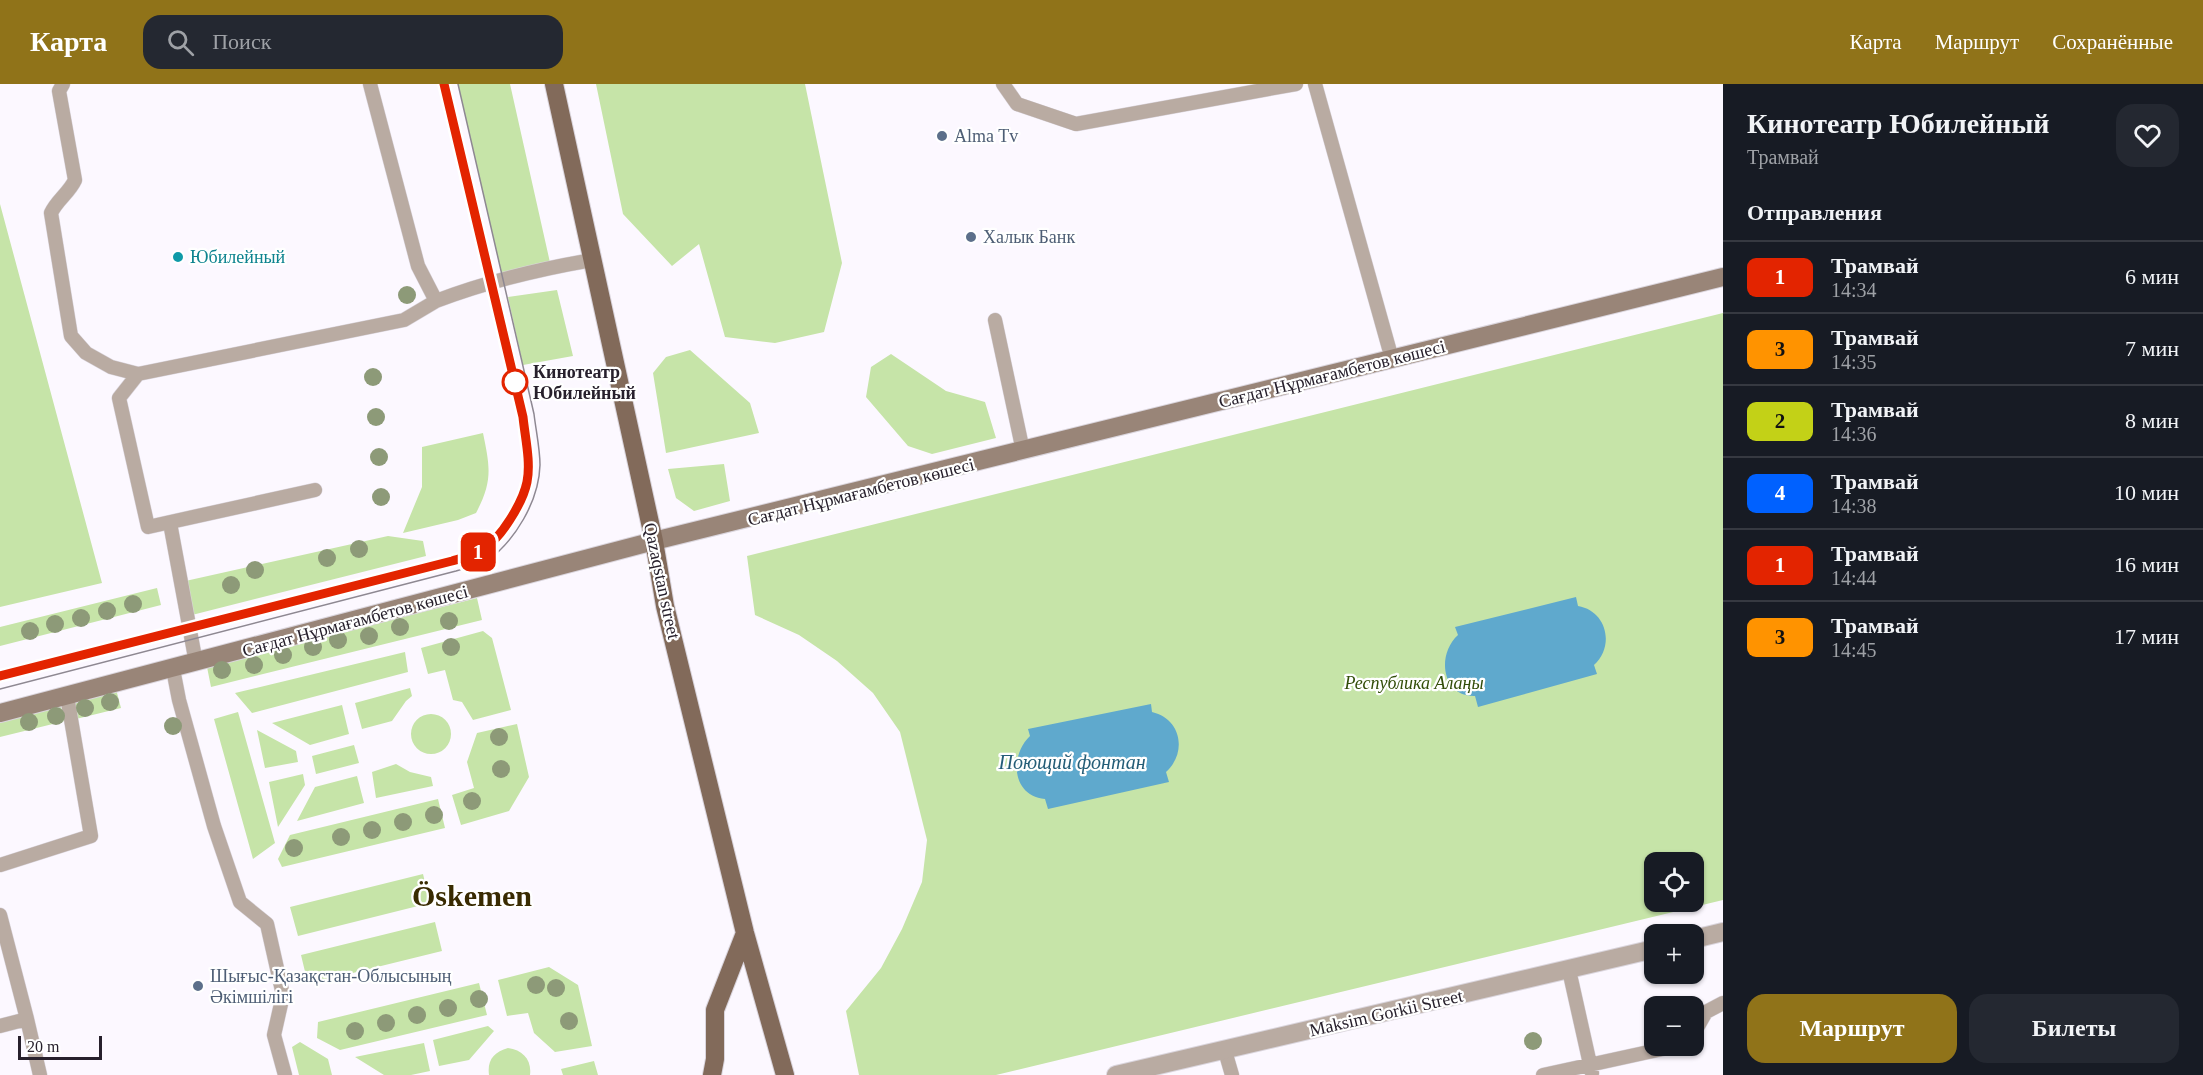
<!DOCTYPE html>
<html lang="ru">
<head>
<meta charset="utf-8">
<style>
  body { margin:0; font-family:Georgia,serif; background:#242831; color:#f1f3f6; height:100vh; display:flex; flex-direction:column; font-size:22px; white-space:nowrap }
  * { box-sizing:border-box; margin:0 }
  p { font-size:20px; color:#9ea1a6 }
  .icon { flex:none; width:33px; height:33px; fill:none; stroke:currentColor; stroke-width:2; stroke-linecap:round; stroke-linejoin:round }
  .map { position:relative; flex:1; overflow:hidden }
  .drawer { display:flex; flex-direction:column; background:#171b24; width:480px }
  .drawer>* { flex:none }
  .badge { padding:0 12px; border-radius:9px; font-size:21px; line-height:39px }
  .controls { position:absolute; left:1644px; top:768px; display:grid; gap:12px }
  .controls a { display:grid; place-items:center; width:60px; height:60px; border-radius:12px; background:#171b24; box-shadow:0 2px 4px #0004; font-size:30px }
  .scale { position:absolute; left:18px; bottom:15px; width:84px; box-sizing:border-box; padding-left:6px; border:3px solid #27202c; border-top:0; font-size:16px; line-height:21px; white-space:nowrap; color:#27202c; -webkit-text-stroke:4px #fff; paint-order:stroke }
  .map>.badge { position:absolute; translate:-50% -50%; box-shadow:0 0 0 3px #fff }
  h2 { padding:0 24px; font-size:22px; line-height:54px }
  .round { display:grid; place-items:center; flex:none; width:63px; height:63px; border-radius:18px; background:#242831 }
  .headline { display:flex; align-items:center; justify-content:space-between; height:102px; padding:0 24px }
  h1 { font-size:28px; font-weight:800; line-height:45px }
  .action { display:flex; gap:12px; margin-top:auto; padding:12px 24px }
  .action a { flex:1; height:69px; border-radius:18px; background:#907319; color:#fff; font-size:24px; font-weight:800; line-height:69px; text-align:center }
  .action a+a { background:#242831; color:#f1f3f6 }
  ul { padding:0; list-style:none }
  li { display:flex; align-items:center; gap:18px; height:72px; padding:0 24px; border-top:2px solid #363941 }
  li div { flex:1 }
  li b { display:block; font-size:22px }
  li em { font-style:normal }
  li .badge { min-width:66px; font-weight:700; text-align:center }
  header { display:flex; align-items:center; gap:36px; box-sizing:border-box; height:84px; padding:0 30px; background:#907319; color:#fff }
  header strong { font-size:28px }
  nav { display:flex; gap:33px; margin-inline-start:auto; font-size:21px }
  .search { width:420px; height:54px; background:#242831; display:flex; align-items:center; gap:15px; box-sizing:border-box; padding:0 21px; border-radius:18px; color:#9ea1a6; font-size:22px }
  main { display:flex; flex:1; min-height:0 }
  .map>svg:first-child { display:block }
  .green { fill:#c6e4a8; fill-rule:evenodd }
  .water { fill:#5fa9cd }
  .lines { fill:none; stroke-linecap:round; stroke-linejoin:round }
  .service-casing { stroke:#dad5dd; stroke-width:15 }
  .minor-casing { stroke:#dad5dd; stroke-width:20 }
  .secondary-casing { stroke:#dad5dd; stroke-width:20 }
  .primary-casing { stroke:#dad5dd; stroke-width:20 }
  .service { stroke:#b9aba2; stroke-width:14 }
  .minor { stroke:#b9aba2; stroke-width:18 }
  .secondary { stroke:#998578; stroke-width:18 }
  .primary { stroke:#826a5a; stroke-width:18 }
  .tram { stroke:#8e8892; stroke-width:1.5 }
  .tree { fill:#8d9a78 }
  .line-casing { stroke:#fff; stroke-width:14 }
  .line { stroke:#e32400; stroke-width:9 }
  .service-dot { fill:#5c6f8a; stroke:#fff; stroke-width:2 }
  .culture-dot { fill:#0f9aa8; stroke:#fff; stroke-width:2 }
  .stop-dot { fill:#fff; stroke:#e32400; stroke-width:3 }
  .labels { text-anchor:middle; stroke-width:4.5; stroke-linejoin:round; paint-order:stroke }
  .service-label { font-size:18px; fill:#4e5e75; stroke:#fff; text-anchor:start }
  .culture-label { font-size:18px; fill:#0d838f; stroke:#fff; text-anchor:start }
  .stop-label { font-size:18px; font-weight:bold; fill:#27202c; stroke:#fff; text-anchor:start }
  .street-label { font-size:18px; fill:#27202c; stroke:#fff }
  .park-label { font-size:18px; font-style:italic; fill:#324d09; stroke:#fff }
  .water-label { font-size:20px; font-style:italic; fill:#245d77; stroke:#fff }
  .town-label { font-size:30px; font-weight:bold; fill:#392b01; stroke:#fff }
</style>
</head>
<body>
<header>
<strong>Карта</strong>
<div class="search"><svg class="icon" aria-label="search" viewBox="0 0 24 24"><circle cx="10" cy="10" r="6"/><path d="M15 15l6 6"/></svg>Поиск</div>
<nav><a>Карта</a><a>Маршрут</a><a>Сохранённые</a></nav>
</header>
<main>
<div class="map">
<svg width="1723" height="991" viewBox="0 0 1723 991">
  <rect width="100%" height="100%" fill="#fcf8ff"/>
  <path class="green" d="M458,0h52l41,183 -48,13z
    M596,0h209l37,179 -18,69 -49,11 -50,-6 -26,-93 -27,22 -49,-52z
    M0,120l102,379 -102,24z
    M557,206l16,66 -50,9 -15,-68z
    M1723,229v587l-727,175h-137l-13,-64 35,-43 21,-39 20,-47 5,-42 -27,-108 -27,-39 -36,-32 -38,-26 -44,-20 -8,-59zM1654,778h40v40h-40z
    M690,266l60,53 9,30 -93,20 -13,-80 13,-16z
    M891,270l55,37 39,11 11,36 -64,16 -24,-8 -42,-49 5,-30z
    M483,349c7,34 10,48 -7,80l-18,7 -55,13 19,-46v-40z
    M724,380l6,37 -36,10 -18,-13 -8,-29z
    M388,452l35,5 3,15 -238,60 -7,-34z
    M157,504l4,17 -161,41v-19z
    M477,514l5,22 -271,67 -4,-20z
    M483,547l9,7 19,72 -38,10 -11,-18 -9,-2 -8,-30 -17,4 -7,-26z
    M405,568l3,20 -156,41 -17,-20z
    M410,604l2,8 -6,5 -14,20 -30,8 -7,-26z
    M116,605l5,19 -45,11 -4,-19z
    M60,619l5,18 -65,16v-19z
    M342,621l7,29 -39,11 -38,-22z
    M238,628l37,131 -22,16 -39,-140z
    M411 650a20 20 0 1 1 40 0a20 20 0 1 1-40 0Z
    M517,640l12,53 -20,34 -48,14 -9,-30 22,-7 -7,-26 10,-29z
    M257,646l39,21 2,11 -33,6z
    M354,661l5,18 -43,11 -4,-18z
    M396,680l14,8 21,5 2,9 -57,12 -4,-26z
    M303,690l2,11 -27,42 -9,-45z
    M357,692l7,27 -67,18 18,-34z
    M438,715l7,29 -163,39 -4,-8 12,-24z
    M423,790l7,29 -132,33 -8,-29z
    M435,838l7,29 -134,33 -7,-29z
    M549,883l29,18 14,61 -37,6 -21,-19 -6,-20 -21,3 -9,-36z
    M479,899l8,32 -147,35 -23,-12 1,-16z
    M488,942l6,5 -25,29 -30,6 -6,-26z
    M300,958l28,17 4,16h-33l-7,-28z
    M424,959l6,28 -19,4h-27l-29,-18z
    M508,964c15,2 24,12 22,27h-41c-2,-15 5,-23 19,-27z
    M594,977l4,14h-35l-2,-6z"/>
  <path class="water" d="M1576,513l2,9c29,5 37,40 16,59l3,9 -119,33 -3,-11c-33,1 -39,-41 -17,-61l-3,-8z
    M1151,620l1,8c30,7 35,41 14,60l3,10 -121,27 -3,-10c-33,-3 -36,-43 -15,-63l-2,-7z"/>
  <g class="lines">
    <g class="service-casing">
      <path id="service" d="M63,0l-4,7 16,89c-6,13 -18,20 -24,33l20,123 15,17 25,14 27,7
        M1003,0l14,20 59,20 220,-40
        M1315,0l77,275
        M436,217c50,-19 103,-32 156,-41
        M995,236l28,131
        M315,406l-167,37 -29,-129 19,-24 266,-54 32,-19 -18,-35 -48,-182
        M170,439l26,140
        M173,585l6,31 35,126 26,76 27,22 16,71 -9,40 11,40
        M0,781l91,-29 -24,-140
        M0,831l27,104 -27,7
        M1569,886l23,103
        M27,935l13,56
        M1694,949l12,-21 17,-9
        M1225,967l7,24
        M1543,991l133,-29"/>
    </g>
    <g class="minor-casing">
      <path id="minor" d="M1694,855l29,-7
        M1116,991l538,-126"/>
    </g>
    <g class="secondary-casing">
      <path id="secondary" d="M0,629l654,-172 1069,-264"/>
    </g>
    <g class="primary-casing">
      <path id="primary" d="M554,0l100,457 11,65 80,327 40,142
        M712,991l3,-16v-49l30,-77"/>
    </g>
    <use href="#service" class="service"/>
    <use href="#minor" class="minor"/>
    <use href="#secondary" class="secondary"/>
    <use href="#primary" class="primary"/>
    <path class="tram" d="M0,592l452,-115c10,-3 22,-6 30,-11 9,-5 20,-18 25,-27 27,-43 21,-58 16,-106l-79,-333
      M0,605l456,-118c9,-3 22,-5 31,-10 28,-20 52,-60 53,-96 0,-16 -4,-34 -6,-51l-76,-330"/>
  </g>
  <g class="tree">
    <circle cx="407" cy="211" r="9"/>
    <circle cx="373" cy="293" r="9"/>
    <circle cx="376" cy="333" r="9"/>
    <circle cx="379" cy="373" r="9"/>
    <circle cx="381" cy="413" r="9"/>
    <circle cx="359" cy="465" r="9"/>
    <circle cx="327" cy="474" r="9"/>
    <circle cx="255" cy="486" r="9"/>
    <circle cx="231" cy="501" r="9"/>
    <circle cx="133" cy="520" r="9"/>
    <circle cx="107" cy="527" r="9"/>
    <circle cx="81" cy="534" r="9"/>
    <circle cx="449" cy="537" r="9"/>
    <circle cx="55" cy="540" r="9"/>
    <circle cx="400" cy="543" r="9"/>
    <circle cx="30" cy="547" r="9"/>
    <circle cx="369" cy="552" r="9"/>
    <circle cx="338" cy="556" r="9"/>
    <circle cx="313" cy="563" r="9"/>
    <circle cx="451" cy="563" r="9"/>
    <circle cx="283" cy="571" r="9"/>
    <circle cx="254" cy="581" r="9"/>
    <circle cx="222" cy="586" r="9"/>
    <circle cx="110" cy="618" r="9"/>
    <circle cx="85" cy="624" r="9"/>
    <circle cx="56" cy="632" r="9"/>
    <circle cx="29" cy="638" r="9"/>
    <circle cx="173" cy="642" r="9"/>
    <circle cx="499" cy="653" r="9"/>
    <circle cx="501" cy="685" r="9"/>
    <circle cx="472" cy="717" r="9"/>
    <circle cx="434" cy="731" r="9"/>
    <circle cx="403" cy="738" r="9"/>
    <circle cx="372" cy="746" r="9"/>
    <circle cx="341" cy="753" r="9"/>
    <circle cx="294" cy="764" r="9"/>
    <circle cx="536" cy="901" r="9"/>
    <circle cx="556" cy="904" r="9"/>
    <circle cx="479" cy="915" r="9"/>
    <circle cx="448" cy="924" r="9"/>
    <circle cx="417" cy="931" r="9"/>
    <circle cx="569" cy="937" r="9"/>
    <circle cx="386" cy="939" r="9"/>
    <circle cx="355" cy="947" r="9"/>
    <circle cx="1533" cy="957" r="9"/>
  </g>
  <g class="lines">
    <g class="line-casing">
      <path id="line" d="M0,592l452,-115c10,-3 22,-6 30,-11 19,-11 41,-48 45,-68 4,-20 -2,-45 -4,-65l-79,-333"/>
    </g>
    <use href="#line" class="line"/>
  </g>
  <g class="service-dot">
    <circle cx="942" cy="52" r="6"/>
    <circle cx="971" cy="153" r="6"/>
    <circle cx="198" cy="902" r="6"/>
  </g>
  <circle class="culture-dot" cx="178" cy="173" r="6"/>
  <circle class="stop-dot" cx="515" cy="298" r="12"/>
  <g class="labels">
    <g class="service-label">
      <text x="954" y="58">Alma Tv</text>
      <text x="983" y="159">Халык Банк</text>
      <text x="210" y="898">Шығыс-Қазақстан-Облысының<tspan x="210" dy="21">Әкімшілігі</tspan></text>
    </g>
    <g class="culture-label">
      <text x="190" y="179">Юбилейный</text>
    </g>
    <g class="stop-label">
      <text x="533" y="294">Кинотеатр<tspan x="533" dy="21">Юбилейный</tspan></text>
    </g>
    <g class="street-label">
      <text transform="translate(1332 290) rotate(-14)" y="6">Сағдат Нұрмағамбетов көшесі</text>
      <text transform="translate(861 408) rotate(-14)" y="6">Сағдат Нұрмағамбетов көшесі</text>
      <text transform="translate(662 497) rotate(78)" y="6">Qazaqstan street</text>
      <text transform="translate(355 537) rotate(-15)" y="6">Сағдат Нұрмағамбетов көшесі</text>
      <text transform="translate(1386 929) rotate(-13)" y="6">Maksim Gorkii Street</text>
    </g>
    <g class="park-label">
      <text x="1414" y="605">Республика Алаңы</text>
    </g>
    <g class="water-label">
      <text x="1072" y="685">Поющий фонтан</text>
    </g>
    <g class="town-label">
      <text x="472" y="822">Öskemen</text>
    </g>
  </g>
</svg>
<div class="controls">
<a><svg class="icon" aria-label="locate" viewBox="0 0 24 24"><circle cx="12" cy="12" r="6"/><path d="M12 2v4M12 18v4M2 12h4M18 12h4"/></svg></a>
<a>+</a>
<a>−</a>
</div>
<div class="scale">20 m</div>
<b class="badge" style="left:478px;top:468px;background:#e32400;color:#fff">1</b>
</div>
<section class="drawer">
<div class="headline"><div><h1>Кинотеатр Юбилейный</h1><p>Трамвай</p></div><a class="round"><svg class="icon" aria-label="heart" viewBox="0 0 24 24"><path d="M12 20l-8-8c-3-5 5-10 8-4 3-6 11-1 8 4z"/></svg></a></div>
<h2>Отправления</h2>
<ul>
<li><span class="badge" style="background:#e32400;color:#fff">1</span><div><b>Трамвай</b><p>14:34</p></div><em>6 мин</em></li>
<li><span class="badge" style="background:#ff9300;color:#111">3</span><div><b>Трамвай</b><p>14:35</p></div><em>7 мин</em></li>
<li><span class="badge" style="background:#c3d117;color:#111">2</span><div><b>Трамвай</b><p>14:36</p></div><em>8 мин</em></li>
<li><span class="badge" style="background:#0061ff;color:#fff">4</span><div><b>Трамвай</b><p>14:38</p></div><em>10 мин</em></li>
<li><span class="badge" style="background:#e32400;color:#fff">1</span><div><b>Трамвай</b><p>14:44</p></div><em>16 мин</em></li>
<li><span class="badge" style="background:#ff9300;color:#111">3</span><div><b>Трамвай</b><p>14:45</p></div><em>17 мин</em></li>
</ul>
<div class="action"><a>Маршрут</a><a>Билеты</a></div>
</section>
</main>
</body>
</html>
